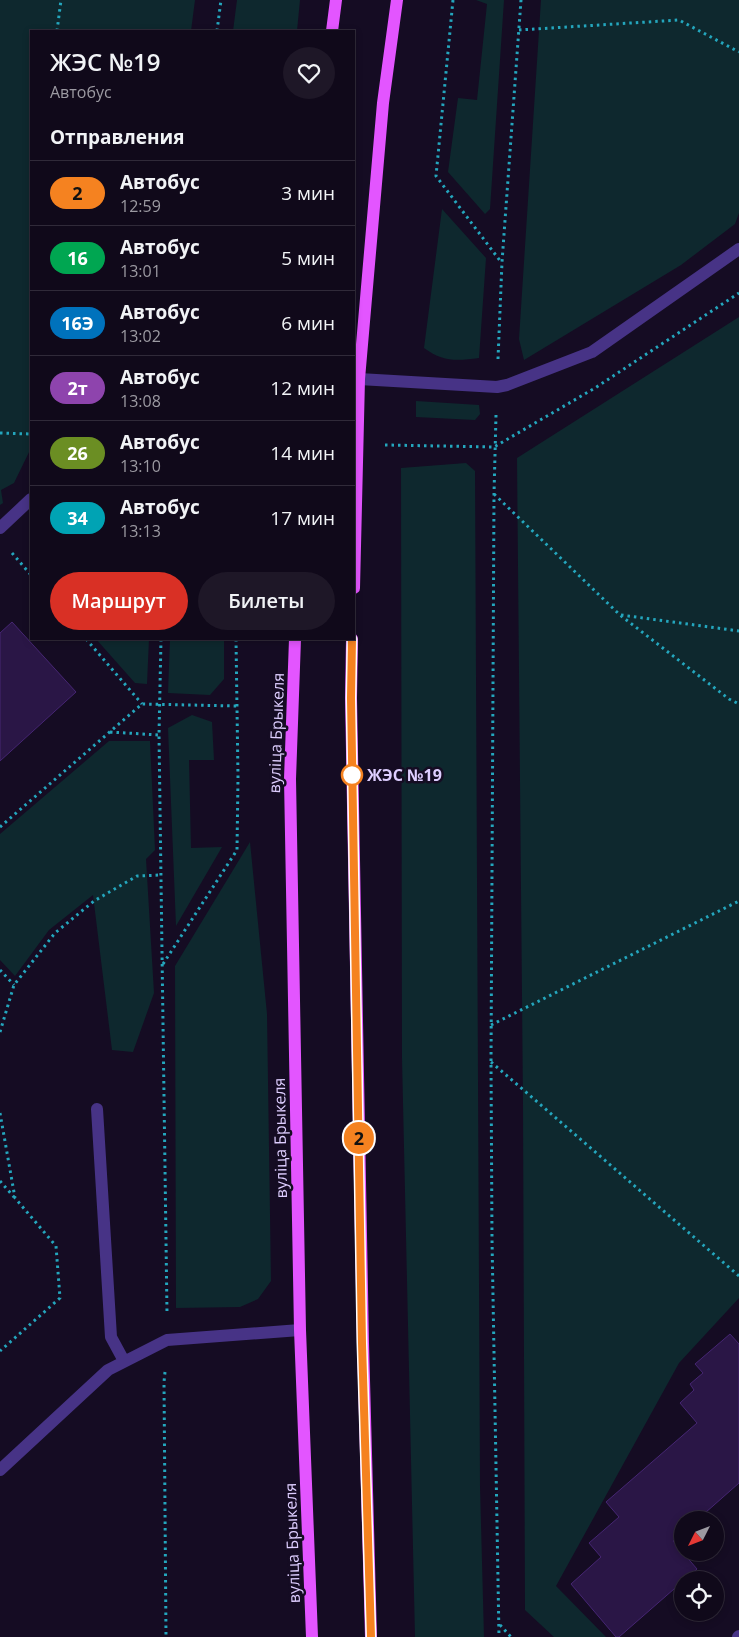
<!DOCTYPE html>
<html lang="ru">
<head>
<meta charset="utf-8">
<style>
  body { margin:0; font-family:"Open Sans",sans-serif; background:#1e1727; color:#f1f3f6; height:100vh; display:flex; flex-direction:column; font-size:19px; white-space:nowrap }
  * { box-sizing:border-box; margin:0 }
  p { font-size:16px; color:#9c9aa2 }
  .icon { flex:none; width:28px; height:28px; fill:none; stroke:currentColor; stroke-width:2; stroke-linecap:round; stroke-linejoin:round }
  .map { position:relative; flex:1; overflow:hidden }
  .panel { position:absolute; left:30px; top:30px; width:325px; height:610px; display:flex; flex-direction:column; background:#10091a; border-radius:0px; box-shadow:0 2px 8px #0003,0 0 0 1px #302a39 }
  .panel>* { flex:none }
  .badge { padding:0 10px; border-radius:16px; font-size:18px; line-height:32px }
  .needle { width:32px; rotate:228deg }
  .fabs { position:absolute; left:674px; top:1511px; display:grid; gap:10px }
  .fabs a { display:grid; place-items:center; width:50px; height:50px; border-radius:50%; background:#10091a; box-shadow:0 2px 8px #0003,0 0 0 1px #302a39; font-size:25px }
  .map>.badge { position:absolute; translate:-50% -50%; box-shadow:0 0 0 2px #fff }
  h2 { padding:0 20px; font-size:19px; line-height:45px }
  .round { display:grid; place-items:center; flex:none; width:52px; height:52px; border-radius:26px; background:#1e1727 }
  .headline { display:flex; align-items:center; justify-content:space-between; height:85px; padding:0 20px }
  h1 { font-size:24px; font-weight:600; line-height:38px }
  .primary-button { display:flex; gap:10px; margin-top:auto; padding:10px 20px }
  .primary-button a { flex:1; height:58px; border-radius:30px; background:#d93025; color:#fff; font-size:20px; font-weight:600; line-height:58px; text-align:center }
  .primary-button a+a { background:#1e1727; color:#f1f3f6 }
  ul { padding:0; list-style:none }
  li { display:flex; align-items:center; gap:15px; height:65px; padding:0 20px; border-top:1px solid #302a39 }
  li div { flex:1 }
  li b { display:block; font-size:19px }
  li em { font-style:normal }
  li .badge { min-width:55px; font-weight:700; text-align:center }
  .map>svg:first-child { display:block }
  .green { fill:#0e282e }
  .building { fill:#2a1646; stroke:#462673 }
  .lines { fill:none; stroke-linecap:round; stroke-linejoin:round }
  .path { stroke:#24a6bd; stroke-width:3; stroke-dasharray:2.5 4; stroke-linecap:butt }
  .service { stroke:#473386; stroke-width:12 }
  .primary { stroke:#e355ff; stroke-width:12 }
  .line-casing { stroke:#fff; stroke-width:11 }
  .line { stroke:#f58220; stroke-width:8 }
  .stop-dot { fill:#fff; stroke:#f58220; stroke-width:2.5 }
  .labels { text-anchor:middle; stroke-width:5; stroke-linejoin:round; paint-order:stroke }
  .street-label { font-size:16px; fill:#deceff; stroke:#150c23 }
  .stop-label { font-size:16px; font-weight:bold; fill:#deceff; stroke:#150c23; text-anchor:start }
</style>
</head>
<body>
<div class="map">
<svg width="739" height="1637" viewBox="0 0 739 1637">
  <rect width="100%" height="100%" fill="#150c23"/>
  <path class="green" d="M0,0h195l-4,31h-160v417l-17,35 -13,7 2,13 -3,2z
    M237,0h63l-3,31h-64z
    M476,0h28l-14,209 -5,5 -37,-42 10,-74 19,2 10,-96z
    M541,0h198v213l-4,11 -54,41 -157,95 -5,-21z
    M442,209l44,49 -7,100c-23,3 -36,4 -55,-10z
    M739,317v981l-60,65 -123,223 50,51h-52l-29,-27 -2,-506 -6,-646z
    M416,401l63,4 1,9 -5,6 -59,-3z
    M466,463l9,8 5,1015 4,151h-69l-13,-579 -1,-590z
    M96,639h53l-2,45 -12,-1z
    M170,639h54v40l-14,16 -42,-2z
    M192,715l20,7 2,38h-25l2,88 31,-1 -46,79 -8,-198z
    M109,741h41l5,109 -9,9 8,134 -21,59 -21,-2 -19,-155 -44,35 -34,46 -15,-16v-126z
    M250,842l17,172 4,267 -13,18 -18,8 -64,1 -1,-342z"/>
  <path class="building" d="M12,622l64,70 -76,69v-128z
    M730,1334l9,10v139l-42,37h-15v12l-9,9 24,28 -12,11h-3v2l-63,55h-3l-45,-53 30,-27 -12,-14 30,-26 -13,-15 91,-79 -17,-20 14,-13 -4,-6 13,-11 -8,-9z"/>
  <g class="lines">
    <path class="path" d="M453,0l-17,176 65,86
      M519,30l160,-10 60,32
      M57,31l4,-31
      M217,31l4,-31
      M498,359l4,-97 19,-262
      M496,415l-2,79 -3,568 1,177 7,398
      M0,433l31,1
      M385,445l109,2 101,-59 144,-95
      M494,494l126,121 109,84 10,5
      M12,553l19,22
      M621,615l118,16
      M86,639l56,65
      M161,639l-2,96 8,578
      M110,732l49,3
      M0,827l142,-123 95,2
      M163,964l74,-114 1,-73 -2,-138
      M0,970l14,15
      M491,1025l248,-124
      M0,1032l14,-47 41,-52 39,-32 43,-25 24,-1
      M491,1062l248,214
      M0,1113l15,85 41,48 4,52 -60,53
      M0,1181l14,16
      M165,1372l-1,10 2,255
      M500,1625l11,12"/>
    <path class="service" d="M359,379l138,8 10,-2 85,-33 147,-103
      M0,528l31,-29
      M97,1109l14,228 13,24
      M0,1470l108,-100 59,-30 133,-10
      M738,1637l1,-1"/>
    <path class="primary" d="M332,31l4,-31
      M354,588l5,-209 24,-276 14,-103
      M295,639l-5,140 10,551 12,307
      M352,639l-1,59 12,645 8,294"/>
  </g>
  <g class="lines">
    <g class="line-casing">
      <path id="line" d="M352,639l-1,59 11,645 9,294"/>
    </g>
    <use href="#line" class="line"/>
  </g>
  <circle class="stop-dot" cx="352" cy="775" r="10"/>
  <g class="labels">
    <g class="street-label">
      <text transform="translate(276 733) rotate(-88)" y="6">вуліца Брыкеля</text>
      <text transform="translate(280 1138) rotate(-91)" y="6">вуліца Брыкеля</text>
      <text transform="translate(292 1543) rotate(-92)" y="6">вуліца Брыкеля</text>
    </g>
    <g class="stop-label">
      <text x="367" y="781">ЖЭС №19</text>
    </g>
  </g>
</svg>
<div class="fabs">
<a><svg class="needle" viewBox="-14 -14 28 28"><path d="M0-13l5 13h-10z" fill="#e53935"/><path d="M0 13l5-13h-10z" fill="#9c9aa2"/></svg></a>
<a><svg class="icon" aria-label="locate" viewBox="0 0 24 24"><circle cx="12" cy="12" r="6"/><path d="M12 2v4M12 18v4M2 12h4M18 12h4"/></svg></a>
</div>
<b class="badge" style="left:359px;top:1138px;background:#f58220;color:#111">2</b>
<section class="panel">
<div class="headline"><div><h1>ЖЭС №19</h1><p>Автобус</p></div><a class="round"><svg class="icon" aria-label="heart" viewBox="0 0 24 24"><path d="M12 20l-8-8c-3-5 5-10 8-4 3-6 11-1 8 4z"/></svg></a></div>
<h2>Отправления</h2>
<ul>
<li><span class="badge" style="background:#f58220;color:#111">2</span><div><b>Автобус</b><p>12:59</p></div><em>3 мин</em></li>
<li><span class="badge" style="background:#00a651;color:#fff">16</span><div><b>Автобус</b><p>13:01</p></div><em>5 мин</em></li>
<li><span class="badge" style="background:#0072bc;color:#fff">16Э</span><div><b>Автобус</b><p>13:02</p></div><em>6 мин</em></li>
<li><span class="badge" style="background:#8e44ad;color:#fff">2т</span><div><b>Автобус</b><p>13:08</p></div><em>12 мин</em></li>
<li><span class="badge" style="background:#6b8e23;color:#fff">26</span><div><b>Автобус</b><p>13:10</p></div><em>14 мин</em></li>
<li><span class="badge" style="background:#00a3b4;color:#fff">34</span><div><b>Автобус</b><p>13:13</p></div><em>17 мин</em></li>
</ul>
<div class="primary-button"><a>Маршрут</a><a>Билеты</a></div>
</section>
</div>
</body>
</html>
